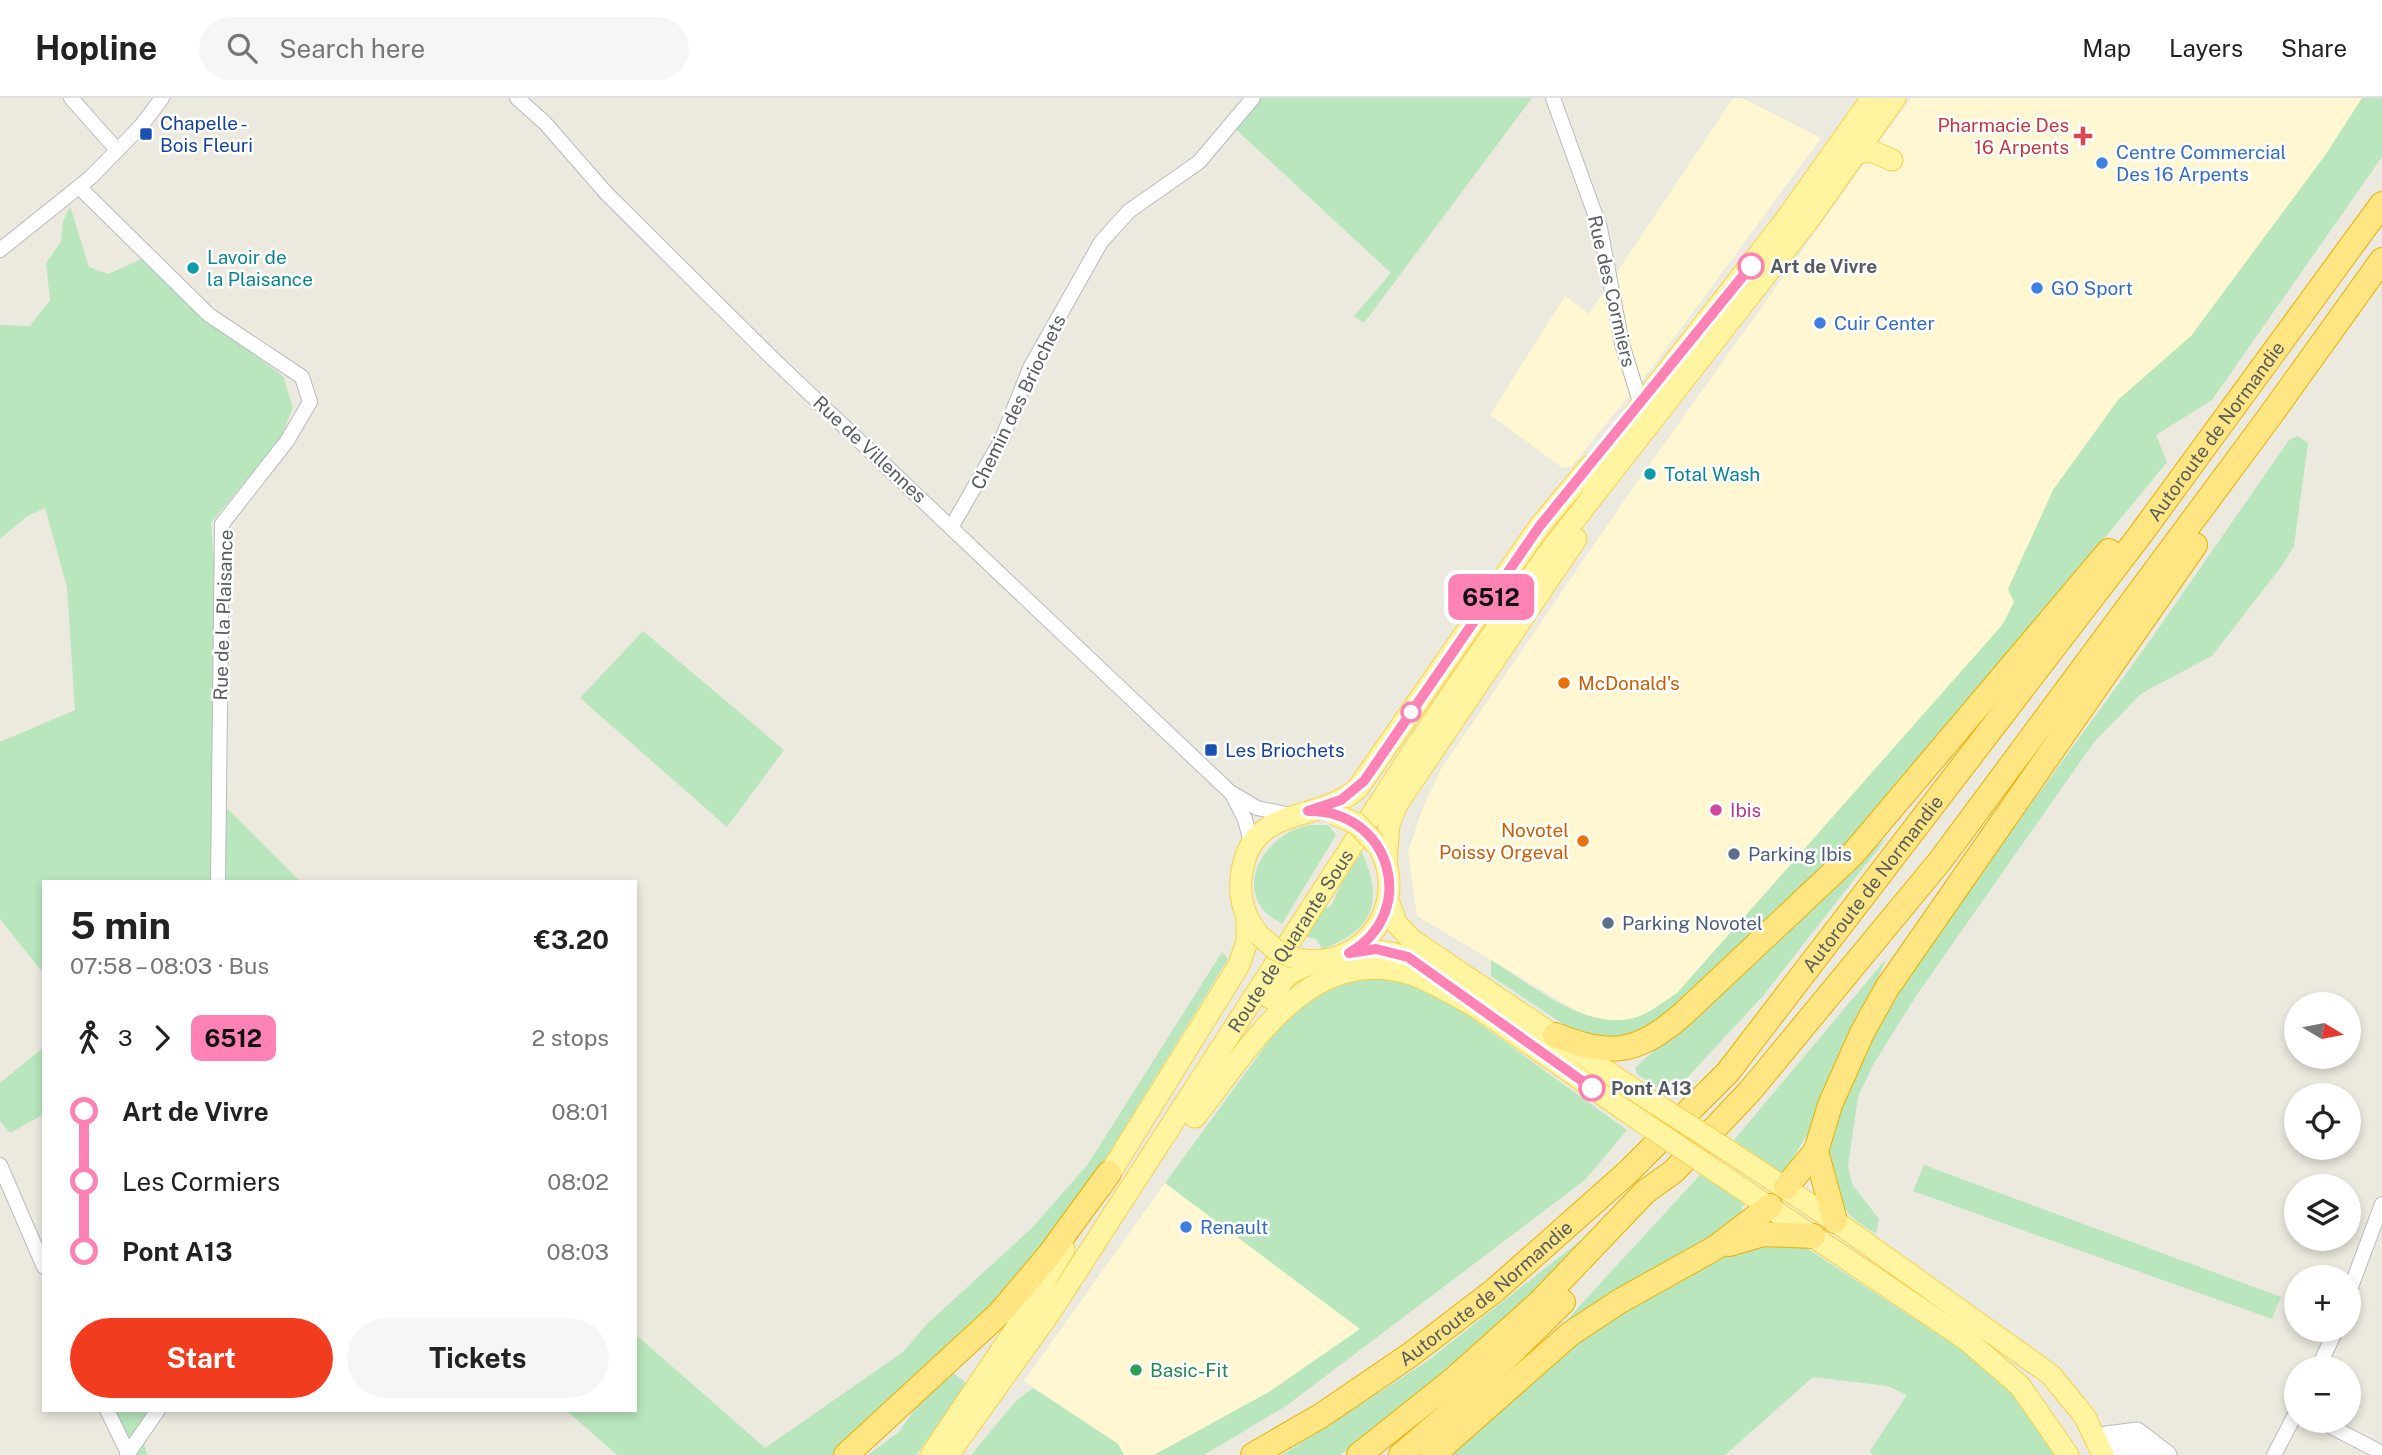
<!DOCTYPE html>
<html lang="en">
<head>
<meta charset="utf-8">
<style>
  body { margin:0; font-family:"Public Sans",sans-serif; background:#f6f6f6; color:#222; height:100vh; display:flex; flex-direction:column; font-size:26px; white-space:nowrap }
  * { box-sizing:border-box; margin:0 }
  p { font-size:23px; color:#767676 }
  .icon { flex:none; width:38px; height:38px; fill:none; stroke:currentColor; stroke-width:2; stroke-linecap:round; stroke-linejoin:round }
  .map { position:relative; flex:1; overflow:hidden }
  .drawer { position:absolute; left:42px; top:782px; width:595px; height:532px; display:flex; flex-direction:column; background:#fff; border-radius:0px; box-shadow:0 4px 10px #0003 }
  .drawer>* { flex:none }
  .badge { padding:0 14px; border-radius:10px; font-size:24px; line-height:46px }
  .needle { width:46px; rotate:100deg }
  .buttons { position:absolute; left:2284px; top:894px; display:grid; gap:14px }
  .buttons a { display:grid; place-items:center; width:77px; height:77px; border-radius:50%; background:#fff; box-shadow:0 4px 10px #0003; font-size:35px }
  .map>.badge { position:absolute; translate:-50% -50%; box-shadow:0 0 0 4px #fff }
  .legs { display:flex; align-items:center; gap:10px; height:77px; padding:0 28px; font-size:23px }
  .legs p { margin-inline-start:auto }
  .summary { display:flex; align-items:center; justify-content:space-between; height:119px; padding:0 28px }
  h1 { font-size:38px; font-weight:700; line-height:52px }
  .action { display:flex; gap:14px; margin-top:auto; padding:14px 28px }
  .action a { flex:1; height:80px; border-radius:42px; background:#f13c20; color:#fff; font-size:28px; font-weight:700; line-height:80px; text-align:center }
  .action a+a { background:#f6f6f6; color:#222 }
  ul { padding:0 28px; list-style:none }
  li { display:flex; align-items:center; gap:24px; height:70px; font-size:26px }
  li i { display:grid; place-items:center; width:10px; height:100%; margin:0 9px; background:currentColor }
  li i::after { content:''; width:18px; height:18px; margin:-9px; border:5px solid; border-radius:50%; background:#fff }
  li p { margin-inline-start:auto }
  li:first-child i { background:linear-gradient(#0000 50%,currentColor 0) }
  li:last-child i { background:linear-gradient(currentColor 50%,#0000 0) }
  header { display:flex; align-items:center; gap:42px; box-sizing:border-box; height:98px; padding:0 35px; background:#fff; border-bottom:2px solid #e0e0e0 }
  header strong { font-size:33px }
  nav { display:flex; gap:38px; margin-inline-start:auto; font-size:24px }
  .search { width:490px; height:63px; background:#f6f6f6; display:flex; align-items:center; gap:18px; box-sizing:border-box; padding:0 24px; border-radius:38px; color:#767676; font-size:26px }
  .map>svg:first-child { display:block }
  .commercial { fill:#fff7d1 }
  .green { fill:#b9e6bc }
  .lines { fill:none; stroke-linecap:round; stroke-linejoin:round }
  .street-casing { stroke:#b7babf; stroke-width:16 }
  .secondary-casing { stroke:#b8bbc2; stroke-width:21 }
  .primary-casing { stroke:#f8d14d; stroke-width:23 }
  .highway-casing { stroke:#ebaf00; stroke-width:26 }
  .street { stroke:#fff; stroke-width:14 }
  .secondary { stroke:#fff; stroke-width:19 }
  .primary { stroke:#fff5a1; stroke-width:21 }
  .highway { stroke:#ffe683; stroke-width:24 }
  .primary-bridge-casing { stroke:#f8d14d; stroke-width:23; stroke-linecap:butt }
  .primary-bridge { stroke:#fff5a1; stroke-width:21 }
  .line-1-casing { stroke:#fff; stroke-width:16 }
  .line-1 { stroke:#ff82b4; stroke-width:10 }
  .transit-dot { fill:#1a4fb4; stroke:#fff; stroke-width:2.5 }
  .health-dot { fill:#e0444e; stroke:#fff; stroke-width:2.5 }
  .shop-dot { fill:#3f7fe0; stroke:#fff; stroke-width:2.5 }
  .stop-1-dot { fill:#fff; stroke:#ff82b4; stroke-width:3.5 }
  .culture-dot { fill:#0f9aa8; stroke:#fff; stroke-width:2.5 }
  .food-dot { fill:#e8710a; stroke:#fff; stroke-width:2.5 }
  .hotel-dot { fill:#d1479c; stroke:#fff; stroke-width:2.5 }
  .service-dot { fill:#5c6f8a; stroke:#fff; stroke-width:2.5 }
  .leisure-dot { fill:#2e9e5b; stroke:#fff; stroke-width:2.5 }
  .labels { text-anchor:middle; stroke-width:5; stroke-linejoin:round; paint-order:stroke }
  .transit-label { font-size:19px; fill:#164399; stroke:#fff; text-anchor:start }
  .health-label { font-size:19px; fill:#be3a42; stroke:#fff; text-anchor:end }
  .shop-label { font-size:19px; fill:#366cbe; stroke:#fff; text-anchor:start }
  .culture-label { font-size:19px; fill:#0d838f; stroke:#fff; text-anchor:start }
  .stop-label { font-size:19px; font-weight:bold; fill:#585c61; stroke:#fff; text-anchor:start }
  .street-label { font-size:19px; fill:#585c61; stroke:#fff }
  .food-label { font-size:19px; fill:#c56008; stroke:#fff; text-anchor:start }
  .hotel-label { font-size:19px; fill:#b23c85; stroke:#fff; text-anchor:start }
  .service-label { font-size:19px; fill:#4e5e75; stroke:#fff; text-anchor:start }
  .leisure-label { font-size:19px; fill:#27864d; stroke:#fff; text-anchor:start }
</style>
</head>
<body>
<header>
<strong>Hopline</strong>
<div class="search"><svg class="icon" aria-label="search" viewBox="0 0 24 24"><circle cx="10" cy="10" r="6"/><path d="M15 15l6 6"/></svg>Search here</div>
<nav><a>Map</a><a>Layers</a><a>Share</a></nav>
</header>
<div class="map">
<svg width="2382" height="1357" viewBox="0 0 2382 1357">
  <rect width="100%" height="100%" fill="#eceadf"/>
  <path class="commercial" d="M1733,0h9l79,40 -167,227 -83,102 -8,1 -73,-53 75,-119 24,18z
    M1911,0h471l-318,401 -61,125 -229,276 -114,110 -38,28 -205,-122 -9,-64 14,-42 19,-41 191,-280z
    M1165,1085l196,146 -92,63 -115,63h-30l-6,-11 -94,-63z"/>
  <path class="green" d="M1249,0h283l-168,225 -10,-7 37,-43 -161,-149z
    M2362,0h20v59l-170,243 -56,35 11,27 -294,358 -215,202c-32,14 -48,20 -83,10l-84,-56v-16c40,24 94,71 143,58 15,-4 30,-17 43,-25l326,-369 11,-22 -6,-13 45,-99 65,-90 73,-64 135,-182z
    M70,108l19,61 19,7 47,-21 68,78 60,45 10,32 -12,29 -70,86 6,72 5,208 79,79h-257v92l-44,-55v-177l75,-32 -8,-123 -22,-79 -19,9 -26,22v-214l30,1 20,-26 -4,-37 15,-21 2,-21z
    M2298,338l10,7 -14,103 -13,21 -69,89 -70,37 -48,49 -178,254 -43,69 -15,32 -10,69 4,18 27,35 -3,15c-8,-6 -20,-12 -27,-20 -20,-26 -24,-60 -20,-90l71,-140 249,-342 140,-202z
    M643,533l141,119 -57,77 -147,-129z
    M1309,727h19l8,10 -54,89c-7,-5 -16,-9 -21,-17 -23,-36 15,-76 48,-82z
    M1889,737l-126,161 -92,99 -33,-20 -3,-7z
    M1362,754c22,50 12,78 -40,97l-6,-10 -14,-3 15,-25 14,-5 11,-24z
    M1222,854l6,7 -178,290 -213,206h-220l-50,-44 68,-1v-76l130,114 138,-96 24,-28 106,-97 55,-63z
    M1886,861l-63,149 -40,67 -49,-35z
    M1382,880l28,5 30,12 187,135 -42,50 -299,226 -82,49h-50l115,-63 91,-63 -195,-146 122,-167 34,-27 37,-9z
    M44,949v67l-34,19 -10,-12v-38z
    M1924,1067l357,132 -9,22 -359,-128z
    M1700,1077l45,24 -4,14 -25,20 -175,115z
    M1604,1124l-94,96 -90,76 -80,61h-58l144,-93z
    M1750,1145l52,2 168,110 47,40 38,60h-182l-3,-4 37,-56 -20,-9 -74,-9 -88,78h-277l142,-123z
    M950,1273l17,12 -51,72h-48l32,-24 22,-33z
    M1033,1290l85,56 6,11h-153l45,-54z
    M104,1313h53l-17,14 7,30h-27l1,-7z"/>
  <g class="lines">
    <g class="street-casing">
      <path id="street" d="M71,0l46,52
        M517,0l28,25 61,70 167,166 457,433 27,16 34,7
        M1553,0l47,130 22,116 19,61
        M79,89l130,128 93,62 8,25 -23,39 -65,83 -4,358
        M0,152l90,-72 51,-52 21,-28
        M952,428l50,-87 28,-71 71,-126 28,-31 70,-49 54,-64
        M1233,698l12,23 7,28
        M0,1067l44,102
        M2348,1197l34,-91
        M2318,1270l18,-38
        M107,1312l20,41
        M2320,1323l62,32
        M127,1357l31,-45
        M2274,1357l22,-42"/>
    </g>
    <g class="secondary-casing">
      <path id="secondary" d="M2163,1354l-44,-1 -19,-5 7,-10 30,-4 30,23"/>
    </g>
    <g class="primary-casing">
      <g id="primary">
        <path d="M1857,55l14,-2 21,9"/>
        <path d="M1587,384l54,-77 143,-183 88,-124"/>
        <path d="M1386,764l3,-38 8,-20 179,-265"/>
        <path d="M1388,802l8,23 16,17 224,151"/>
        <path d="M1259,837c-13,-16 -20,-35 -18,-56 7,-77 77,-54 117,-91l181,-261 51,-61"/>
        <path d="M1349,855c34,-6 58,1 86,21"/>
        <path d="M1303,862c62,8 106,-56 77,-111"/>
        <path d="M1270,900l18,-24 28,-13"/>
        <path d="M1468,903l155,108"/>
        <path d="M1195,1019c53,-66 113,-176 216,-143 23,8 45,22 67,34"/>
        <path d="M1744,1063l91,60 216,154 34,42 18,38"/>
        <path d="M1729,1082l238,160 53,46 48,69"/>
        <path d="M1102,1088l137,-221 8,-24v-24"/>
        <path d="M931,1357l94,-140 39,-66"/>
        <path id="s1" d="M948,1357l101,-141 366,-566 129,-189 263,-337 88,-124"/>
      </g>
    </g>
    <g class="highway-casing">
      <g id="highway">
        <path d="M1555,937c56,22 81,19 127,-20l170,-160 257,-304"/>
        <path d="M1816,1053l19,70"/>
        <path d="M1786,1089l30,-36 14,-46 32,-72 25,-45 308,-443"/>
        <path d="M1729,1146l34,-10 50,2"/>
        <path d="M846,1357l154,-142 49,-58 60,-82"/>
        <path id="s2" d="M1253,1357l69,-40 88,-60 85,-65 133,-118 100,-100 412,-537 242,-331"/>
        <path d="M1359,1357l94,-75 87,-78 105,-110 29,-21 76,-80 190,-230 330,-445 112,-156"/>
        <path d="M1401,1357l50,-43 112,-110"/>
        <path d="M1433,1357l137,-121 50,-33 95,-53 55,-42"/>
      </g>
    </g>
    <use href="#street" class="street"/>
    <use href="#secondary" class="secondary"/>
    <use href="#primary" class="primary"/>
    <use href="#highway" class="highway"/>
    <g class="primary-bridge-casing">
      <path id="primary-bridge" d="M1334,716l23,10 19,20
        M1259,837l17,15 19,8
        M1636,993l108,70
        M1623,1011l106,71"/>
    </g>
    <use href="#primary-bridge" class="primary-bridge"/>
  </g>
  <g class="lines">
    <g class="line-1-casing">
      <path id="line-1" d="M1592,990l-184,-131 -32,-8 -27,4c72,-41 41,-144 -41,-142l33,-11 23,-19 175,-254 212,-261"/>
    </g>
    <use href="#line-1" class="line-1"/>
  </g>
  <g class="transit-dot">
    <rect x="139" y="29" width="14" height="14" rx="3.5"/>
    <rect x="1204" y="645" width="14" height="14" rx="3.5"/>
  </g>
  <path class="health-dot" d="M2079.5 27.5h7v7h7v7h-7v7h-7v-7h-7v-7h7z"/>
  <g class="shop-dot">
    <circle cx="2102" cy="65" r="7"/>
    <circle cx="2037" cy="190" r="7"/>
    <circle cx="1820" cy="225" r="7"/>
    <circle cx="1186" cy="1129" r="7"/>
  </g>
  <g class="stop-1-dot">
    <circle cx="1751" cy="168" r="12"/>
    <circle cx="1411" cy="614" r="9"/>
    <circle cx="1592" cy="990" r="12"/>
  </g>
  <g class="culture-dot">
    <circle cx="193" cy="170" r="7"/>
    <circle cx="1650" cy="376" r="7"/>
  </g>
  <g class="food-dot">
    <circle cx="1564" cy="585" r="7"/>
    <circle cx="1583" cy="743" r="7"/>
  </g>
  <circle class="hotel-dot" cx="1716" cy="712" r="7"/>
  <g class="service-dot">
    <circle cx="1734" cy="756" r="7"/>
    <circle cx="1608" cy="825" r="7"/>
  </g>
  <circle class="leisure-dot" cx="1136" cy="1272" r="7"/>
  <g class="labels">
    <g class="transit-label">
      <text x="160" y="32">Chapelle -<tspan x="160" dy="22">Bois Fleuri</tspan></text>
      <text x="1225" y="659">Les Briochets</text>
    </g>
    <g class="health-label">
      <text x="2069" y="34">Pharmacie Des<tspan x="2069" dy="22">16 Arpents</tspan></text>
    </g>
    <g class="shop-label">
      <text x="2116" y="61">Centre Commercial<tspan x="2116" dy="22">Des 16 Arpents</tspan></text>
      <text x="2051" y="197">GO Sport</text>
      <text x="1834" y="232">Cuir Center</text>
      <text x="1200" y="1136">Renault</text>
    </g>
    <g class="culture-label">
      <text x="207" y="166">Lavoir de<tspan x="207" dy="22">la Plaisance</tspan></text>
      <text x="1664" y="383">Total Wash</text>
    </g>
    <g class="stop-label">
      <text x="1770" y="175">Art de Vivre</text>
      <text x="1611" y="997">Pont A13</text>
    </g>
    <g class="street-label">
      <text transform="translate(1612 193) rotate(77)" y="7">Rue des Cormiers</text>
      <text transform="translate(1018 304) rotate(-64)" y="7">Chemin des Briochets</text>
      <text dy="7" stroke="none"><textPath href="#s2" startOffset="1418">Autoroute de Normandie</textPath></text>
      <text transform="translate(870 351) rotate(43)" y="7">Rue de Villennes</text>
      <text transform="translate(223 517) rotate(-88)" y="7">Rue de la Plaisance</text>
      <text dy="7" stroke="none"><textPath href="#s2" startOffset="850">Autoroute de Normandie</textPath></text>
      <text dy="7" stroke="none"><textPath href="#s1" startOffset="618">Route de Quarante Sous</textPath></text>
      <text dy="7" stroke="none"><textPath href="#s2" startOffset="284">Autoroute de Normandie</textPath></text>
    </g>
    <g class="food-label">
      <text x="1578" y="592">McDonald's</text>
      <text x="1569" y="739" text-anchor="end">Novotel<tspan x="1569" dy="22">Poissy Orgeval</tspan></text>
    </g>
    <g class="hotel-label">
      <text x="1730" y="719">Ibis</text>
    </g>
    <g class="service-label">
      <text x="1748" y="763">Parking Ibis</text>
      <text x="1622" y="832">Parking Novotel</text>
    </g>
    <g class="leisure-label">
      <text x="1150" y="1279">Basic-Fit</text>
    </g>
  </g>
</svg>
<div class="buttons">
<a><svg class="needle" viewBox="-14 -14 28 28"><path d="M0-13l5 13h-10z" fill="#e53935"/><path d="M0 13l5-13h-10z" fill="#767676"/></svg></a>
<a><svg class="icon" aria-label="locate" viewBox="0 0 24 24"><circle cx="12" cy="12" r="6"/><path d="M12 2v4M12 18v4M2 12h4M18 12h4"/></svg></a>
<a><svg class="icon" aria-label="layers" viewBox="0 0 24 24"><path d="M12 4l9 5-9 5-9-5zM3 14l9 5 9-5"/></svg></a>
<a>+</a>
<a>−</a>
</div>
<b class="badge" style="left:1491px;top:499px;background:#ff82b4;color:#111">6512</b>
<section class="drawer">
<div class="summary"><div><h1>5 min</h1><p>07:58 – 08:03 · Bus</p></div><b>€3.20</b></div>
<div class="legs"><svg class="icon" aria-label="walk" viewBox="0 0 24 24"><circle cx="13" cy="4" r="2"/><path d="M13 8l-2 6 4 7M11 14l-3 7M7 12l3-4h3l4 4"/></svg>3<svg class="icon" aria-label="forward" viewBox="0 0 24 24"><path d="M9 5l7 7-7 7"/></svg><b class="badge" style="background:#ff82b4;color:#111">6512</b><p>2 stops</p></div>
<ul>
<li><i style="color:#ff82b4"></i><b>Art de Vivre</b><p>08:01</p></li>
<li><i style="color:#ff82b4"></i><span>Les Cormiers</span><p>08:02</p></li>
<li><i style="color:#ff82b4"></i><b>Pont A13</b><p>08:03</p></li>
</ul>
<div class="action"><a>Start</a><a>Tickets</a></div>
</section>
</div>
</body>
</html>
